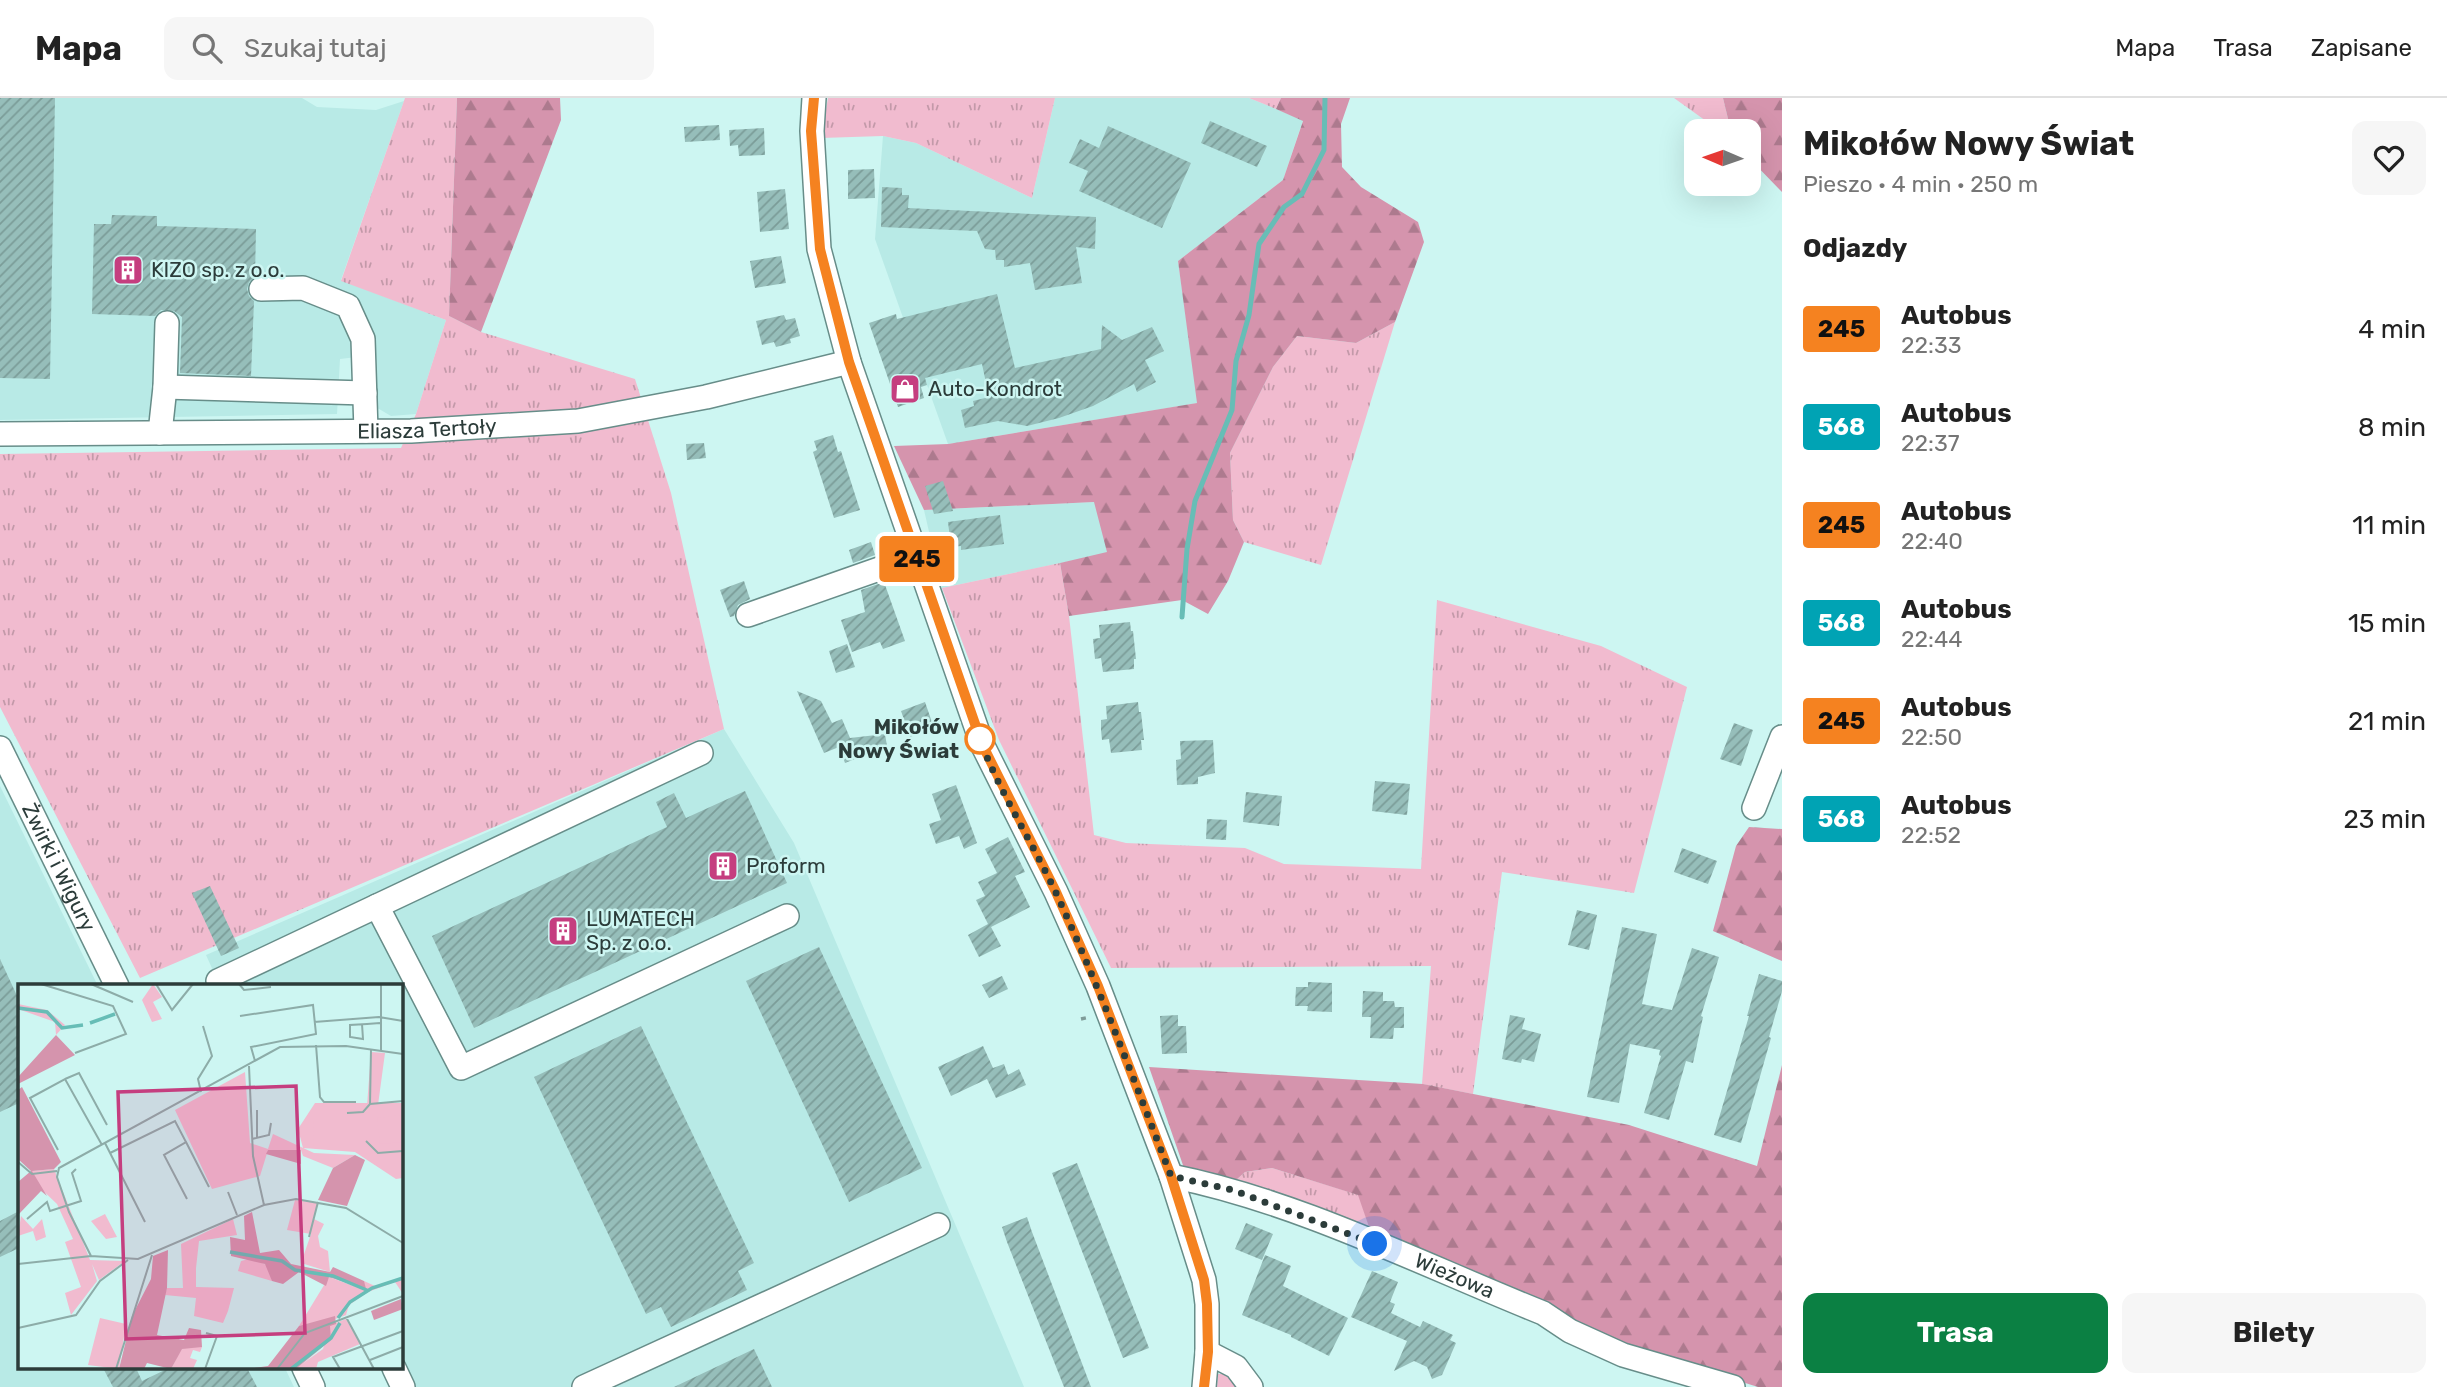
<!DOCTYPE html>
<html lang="pl">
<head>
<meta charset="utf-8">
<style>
  body { margin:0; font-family:Rubik,sans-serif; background:#f6f6f6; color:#222; height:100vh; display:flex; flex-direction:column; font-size:26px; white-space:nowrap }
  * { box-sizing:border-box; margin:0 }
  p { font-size:23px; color:#767676 }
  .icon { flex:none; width:38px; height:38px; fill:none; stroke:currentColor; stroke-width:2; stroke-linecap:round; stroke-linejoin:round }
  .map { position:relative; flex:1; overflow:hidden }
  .side { display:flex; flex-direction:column; background:#fff; width:665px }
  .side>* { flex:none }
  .badge { padding:0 14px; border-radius:5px; font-size:24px; line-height:46px }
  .needle { width:46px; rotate:272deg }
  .fabs { position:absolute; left:1684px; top:21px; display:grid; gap:14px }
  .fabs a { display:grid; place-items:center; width:77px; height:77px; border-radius:14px; background:#fff; box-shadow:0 7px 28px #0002; font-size:35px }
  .you { position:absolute; width:35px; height:35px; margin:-18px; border:5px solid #fff; border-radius:50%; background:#1a73e8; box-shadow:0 0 0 10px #1a73e833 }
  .map>.badge { position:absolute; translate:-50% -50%; box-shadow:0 0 0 4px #fff }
  h2 { padding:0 21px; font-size:26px; line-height:63px }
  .round { display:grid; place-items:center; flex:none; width:74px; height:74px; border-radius:14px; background:#f6f6f6 }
  .headline { display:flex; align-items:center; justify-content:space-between; height:119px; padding:0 21px }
  h1 { font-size:33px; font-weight:700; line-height:52px }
  .button { display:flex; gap:14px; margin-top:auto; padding:14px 21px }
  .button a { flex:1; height:80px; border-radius:14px; background:#0b8043; color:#fff; font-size:28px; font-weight:700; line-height:80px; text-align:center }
  .button a+a { background:#f6f6f6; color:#222 }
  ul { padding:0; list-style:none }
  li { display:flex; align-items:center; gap:21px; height:98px; padding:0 21px }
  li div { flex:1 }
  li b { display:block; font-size:26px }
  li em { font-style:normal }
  li .badge { min-width:77px; font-weight:700; text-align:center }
  header { display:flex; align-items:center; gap:42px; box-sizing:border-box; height:98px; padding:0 35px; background:#fff; border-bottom:2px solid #e0e0e0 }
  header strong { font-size:33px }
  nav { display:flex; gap:38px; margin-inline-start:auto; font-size:24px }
  .search { width:490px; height:63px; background:#f6f6f6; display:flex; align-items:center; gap:18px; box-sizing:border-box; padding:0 24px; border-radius:14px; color:#767676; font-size:26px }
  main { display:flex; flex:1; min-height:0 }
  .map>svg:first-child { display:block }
  .built { fill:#b8eae6 }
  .grass { fill:url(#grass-tufts) }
  .forest { fill:url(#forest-firs) }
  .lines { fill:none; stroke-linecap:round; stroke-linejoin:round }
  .stream { stroke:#67bdb6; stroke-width:5 }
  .building { fill:url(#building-hatch) }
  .minor-casing { stroke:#678d89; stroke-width:26 }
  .path { stroke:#7f9c99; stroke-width:3.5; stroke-dasharray:5 5; stroke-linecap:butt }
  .minor { stroke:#fff; stroke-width:23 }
  .line-casing { stroke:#fff; stroke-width:16 }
  .line { stroke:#f58220; stroke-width:10 }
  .walk { stroke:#2c3c3a; stroke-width:7; stroke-dasharray:0 12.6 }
  .stop-dot { fill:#fff; stroke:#f58220; stroke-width:3.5 }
  .labels { text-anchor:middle; stroke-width:5; stroke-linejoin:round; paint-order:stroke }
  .poi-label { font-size:21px; fill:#2c3c3a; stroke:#cdf6f2; text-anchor:start }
  .street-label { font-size:21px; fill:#2c3c3a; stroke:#cdf6f2 }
  .stop-label { font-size:21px; font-weight:bold; fill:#2c3c3a; stroke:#cdf6f2; text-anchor:end }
  .inset-river { fill:none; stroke:#67bdb6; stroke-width:3.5 }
  .inset-road { fill:none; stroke:#8daca8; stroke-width:2 }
  .view { fill:#c53e7f; fill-opacity:0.15; stroke:#c53e7f; stroke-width:3.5 }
  .inset-edge { fill:none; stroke:#2c3c3a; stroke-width:3.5 }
</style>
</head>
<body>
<header>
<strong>Mapa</strong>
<div class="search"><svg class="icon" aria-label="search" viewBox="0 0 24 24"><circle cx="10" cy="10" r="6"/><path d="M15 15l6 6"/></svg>Szukaj tutaj</div>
<nav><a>Mapa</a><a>Trasa</a><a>Zapisane</a></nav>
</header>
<main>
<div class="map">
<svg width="1782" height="1289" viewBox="0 0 1782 1289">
  <defs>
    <pattern id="grass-tufts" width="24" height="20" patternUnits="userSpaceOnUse" patternTransform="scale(1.75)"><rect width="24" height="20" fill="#f1bbcf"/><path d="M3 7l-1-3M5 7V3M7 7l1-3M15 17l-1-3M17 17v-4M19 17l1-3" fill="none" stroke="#c399a9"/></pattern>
    <pattern id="forest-firs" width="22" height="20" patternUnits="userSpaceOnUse" patternTransform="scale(1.75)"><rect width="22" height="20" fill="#d594ad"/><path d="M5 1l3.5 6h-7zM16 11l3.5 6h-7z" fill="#ad7a8e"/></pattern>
    <pattern id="building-hatch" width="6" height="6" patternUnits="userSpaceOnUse" patternTransform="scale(1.75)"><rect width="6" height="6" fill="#96beba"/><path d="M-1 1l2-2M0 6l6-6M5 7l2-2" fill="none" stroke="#7b9c98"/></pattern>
  </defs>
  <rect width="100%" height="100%" fill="#cdf6f2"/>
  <path class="built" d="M0,0h302l15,9 59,3 28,-9 -63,179 105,40 -30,94 -25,2 -17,-10 -1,-51 -33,4 -3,55 -337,6z
    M1055,0h194l54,22 -20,60 -105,81 20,142 -250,41 -73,-205 8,-103 33,7 116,55z
    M1095,404l13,51 -166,35 -18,-78z
    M724,631l70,114 230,544h-629l6,-19v-382h-181l-14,-31z
    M0,688l98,200h-79v382h266l9,19h-294z"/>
  <path class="grass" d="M405,0h52l-8,218 32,16 154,47 36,114 53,236 -584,249 -140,-271v-253l401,-6 15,-34 30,-94 -105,-39z
    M828,0h227l-23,100 -116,-55 -33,-7 -62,2z
    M1249,0h32l-5,11z
    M1674,0h49l8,33h-11z
    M1395,224l-74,243 -77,-23 -11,-22 -3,-67 43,-86 24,-31 59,7z
    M1060,465l9,53 25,219 32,8 119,5 39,16 137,5 16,-269 164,46 86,41 -53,206 -132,-21 -29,222 -51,-10 9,-118 -320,2 -112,-228 -57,-152z
    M1272,1070l87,27 11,35 -135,-49 10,-9z
    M1218,1276h7l17,13h-25z"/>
  <path class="forest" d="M457,0h103l1,22 -80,212 -32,-16z
    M1281,0h69l-9,26 1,43 19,20 57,35 6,20 -29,80 -39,21 -59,-7 -24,31 -43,86 3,67 11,22 -16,39 -20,33 -26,-14 -113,16 -9,-53 47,-11 -13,-50 -170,8 -30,-64 54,-2 249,-41 -19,-142 105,-81 20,-59 -27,-12z
    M1723,0h59v94l-34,-35v-26h-17z
    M1749,729l33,2v132l-69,-30 23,-85z
    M1782,967v322h-24l-140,-44 -248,-113 -12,-35 -86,-27 -27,4 -10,9 -50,-10 -36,-104 274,17 206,41 128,41z"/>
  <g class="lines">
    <path class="stream" d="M1182,519l5,-68 8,-48 37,-91 4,-49 13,-46 10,-71 25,-37 18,-13 22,-44 1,-52"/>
  </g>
  <path class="building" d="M0,0h55l-5,281 -50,-1z
    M1210,23l57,25 -10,21 -56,-24z
    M719,27l1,15 -35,2 -1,-15z
    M1108,28l83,37 -29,65 -83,-37 9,-20 -19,-8 11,-24 19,9z
    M764,30l1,27 -26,1 -1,-11 -8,1 -1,-16z
    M874,71l1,29 -27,1v-29z
    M882,89l20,1v7h7l-1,13 188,9 -1,32 -19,-2 6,36 -47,7 -5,-27 -26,4v-7h-8l-1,-10 -10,-1 -8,-18 -96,-4z
    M785,91l4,40 -29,3 -3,-40z
    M112,117l45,1v10l99,3 -1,48 -6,5 -2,7 2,7 5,5 -3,75 -71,-3 2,-56 -8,-6 -13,-1 -6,6 -63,-2 2,-90h17z
    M781,158l5,27 -31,5 -5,-27z
    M997,196l18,74 86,-19 1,-24 20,15 30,-13 12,24 -19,9 11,22 -19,10 -3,-8 -41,22 -34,12 -32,8 -29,-5 -33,7 -4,-18 13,-4 -1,-5 16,-4 -7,-33 -57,14 2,7 -6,2 3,11 -26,9 -29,-84 27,-9 1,5z
    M784,217l2,5 9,-2 5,18 -10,3 1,4 -15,4 -2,-5 -12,3 -6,-24z
    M833,337l5,17 3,-1 19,59 -26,8 -21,-66 4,-2 -3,-9z
    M704,345l2,15 -19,2 -1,-16z
    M943,383l10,30 -19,3 -9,-28z
    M1000,417l4,29 -43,6v-4l-10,1 -3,-25z
    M871,444l4,13 -22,8 -4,-13z
    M744,483l6,18 -12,6 -4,11 -4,1 -10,-27z
    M884,484l21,59 -22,8 -3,-7 -28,10 -11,-32 24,-8 -4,-22z
    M1130,524l1,9h2l3,28h-2v10l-31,3 -2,-14 -6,1 -2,-20 7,-1 -1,-13z
    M847,546l8,23 -19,6 -7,-22z
    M797,593l24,10 11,22 10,-4 8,19 35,-4 2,12 -42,17 -6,-16 -15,6z
    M925,604l9,26 -24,9 -9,-26z
    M1138,604l1,10h2l3,28h-3l1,10 -31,3 -2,-14 -7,1 -1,-10v-10l6,-1 -1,-13z
    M1734,625l19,7 -12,36 -21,-7z
    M1213,642l2,33 -17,4v7l-21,1 -1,-25 5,-1 -1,-18z
    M1375,683l35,3 -3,31 -35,-4z
    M956,687l21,58 -13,6 -5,-13 -23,8 -7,-20 12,-4 -9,-26z
    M745,693l42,92 -313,145 -42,-92 235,-109 -11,-25 18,-9 12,25z
    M1246,694l36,4 -3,30 -36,-4z
    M1207,721l20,1 -1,20 -20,-1z
    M1008,739l17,35 -10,4 15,31 -39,20 10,19 -22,11 -11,-22 20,-11 -12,-24 9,-4 -7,-14 19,-9 -12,-24z
    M1682,750l35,13 -9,23 -34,-12z
    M210,788l29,62 -18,8 -29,-63z
    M1577,812l20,5 -8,35 -21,-5z
    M1622,829l35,7 -15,70 30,6 20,-62 27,9 -18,59 2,1 -10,46 -7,-2 -17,59 -25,-7 17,-57 -2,-1 1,-5 -30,-6 -11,59 -32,-6z
    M819,849l103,221 -73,34 -103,-221z
    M0,861l19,41v103l-19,9z
    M1759,876l23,7v10l-13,46 2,1 -30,105 -27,-8 35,-119h-2z
    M1002,878l6,13 -19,9 -7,-13z
    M1308,884l24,1v29l-25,-1 1,-5h-13l1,-19h12z
    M1363,893l20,1v9h11l1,6h9v21h-10l-1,11 -23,-1 1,-21h-9z
    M1178,917v11h8l1,27 -25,1 -2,-38z
    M1510,917l15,3 -3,11 19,5 -7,28 -12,-3 -1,4 -19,-4z
    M641,928l113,237 -16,8 9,19 -76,37 -10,-20 -15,7 -112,-237z
    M983,948l10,22 11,-4 4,11 11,-6 7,16 -30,13 -9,-19 -36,17 -13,-29z
    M1077,1065l72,185 -26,10 -71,-185z
    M19,1113v37l-19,9v-36z
    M1027,1119l5,15 59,155h-27l-57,-145 -5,-15z
    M1246,1125l27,11 -11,26 -27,-11z
    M1265,1157l26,11 -8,20 65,32 -19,38 -38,-19v-2l-49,-20z
    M1372,1173l26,11 -8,20 5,2 -4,9 29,14 3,-6 30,14 -3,5 6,3 -14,32 -10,4 -5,-12 -13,-6 -20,10 13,-30 -56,-24z
    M754,1251l18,38h-98z
    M103,1270h33l6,13 27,-13h78l10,19h-144z"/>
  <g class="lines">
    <g class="minor-casing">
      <g id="minor">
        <path d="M814,0l-2,33 7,118 30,113 133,382 74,148 42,94 73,190 33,104 3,24v48l-3,35"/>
        <path d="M261,191l42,-1 45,18 15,33 3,92"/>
        <path d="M165,289l200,6"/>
        <path d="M160,335l5,-46 2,-64"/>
        <path id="s1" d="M0,336l411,-3 167,-10 128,-24 143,-35"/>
        <path d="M748,517l168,-59"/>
        <path id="s2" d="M0,650l117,238"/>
        <path d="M1754,710l28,-71"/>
        <path d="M377,808l324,-153"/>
        <path d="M221,888l-3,-5 159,-75 84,162 326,-152"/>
        <path id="s3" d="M1171,1078c126,25 252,89 372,137l27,18 53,24 110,32"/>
        <path d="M1207,1254l29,15 15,20"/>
        <path d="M304,1270l9,19"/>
        <path d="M394,1270l9,19"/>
        <path d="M584,1289l354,-162"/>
      </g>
    </g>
    <path class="path" d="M1081,921l9,-2"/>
    <use href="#minor" class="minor"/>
  </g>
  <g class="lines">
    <g class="line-casing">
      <path id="line" d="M814,0l-3,33 9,118 29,113 133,382 74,148 42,94 73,190 33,104 3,24 1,48 -4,35"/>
    </g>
    <use href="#line" class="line"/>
    <path class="walk" d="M980,641l-1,-2c20,55 53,104 78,158 42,92 78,187 114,281l62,14 142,54"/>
  </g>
  <defs>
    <g id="building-square" transform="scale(1.575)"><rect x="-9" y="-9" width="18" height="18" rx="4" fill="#c53e7f" stroke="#cdf6f2"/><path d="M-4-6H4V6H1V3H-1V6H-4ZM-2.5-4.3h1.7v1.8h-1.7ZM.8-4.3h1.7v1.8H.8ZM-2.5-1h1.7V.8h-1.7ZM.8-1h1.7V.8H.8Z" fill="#fff"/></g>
    <g id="shop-square" transform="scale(1.575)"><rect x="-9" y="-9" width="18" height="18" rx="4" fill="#c53e7f" stroke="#cdf6f2"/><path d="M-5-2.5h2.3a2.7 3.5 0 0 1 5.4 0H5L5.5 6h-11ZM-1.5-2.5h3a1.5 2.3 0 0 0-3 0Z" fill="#fff"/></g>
  </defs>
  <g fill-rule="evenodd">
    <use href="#building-square" x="128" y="172"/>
    <use href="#shop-square" x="905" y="291"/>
    <use href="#building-square" x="723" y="768"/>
    <use href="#building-square" x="563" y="833"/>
  </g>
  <circle class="stop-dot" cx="980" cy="641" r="14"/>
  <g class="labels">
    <g class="poi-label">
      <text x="151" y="179">KIZO sp. z o.o.</text>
      <text x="928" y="298">Auto-Kondrot</text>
      <text x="746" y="775">Proform</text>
      <text x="586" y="828">LUMATECH<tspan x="586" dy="24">Sp. z o.o.</tspan></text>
    </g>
    <g class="street-label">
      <text dy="7" stroke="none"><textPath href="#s1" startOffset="427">Eliasza Tertoły</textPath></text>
      <text dy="7" stroke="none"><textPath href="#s2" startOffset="133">Żwirki i Wigury</textPath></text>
      <text dy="7" stroke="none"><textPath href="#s3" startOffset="301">Wieżowa</textPath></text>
    </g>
    <g class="stop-label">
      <text x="959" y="636">Mikołów<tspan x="959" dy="24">Nowy Świat</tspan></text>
    </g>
  </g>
  <g transform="translate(18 886)">
    <rect width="385" height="385" fill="#cdf6f2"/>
    <path d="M135,0l9,13 -9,5 9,17 -10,3 -10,-22zM0,20l29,6 18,15 -9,10 -1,-13 -37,-13zM353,68l14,1 -7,52 -11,1zM227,88l5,71 18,6 5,-15 41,19 41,2 -22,13 -30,-12 -2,-6h-33l-8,26 -48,13 -37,-79zM36,185l36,91 35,1 -26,19 -7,-16 5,17 -26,34 -6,-22 16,-6 -16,-45 8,-3 -16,-35 -21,-20 -5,-13zM277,216l23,3 -4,16 10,5 -6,12 2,11 8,4 2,21 -29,-9 10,-29 -24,-4zM87,230l12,23 -11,2 -15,-18zM3,232l12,13 9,-10 4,18 -10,4 -3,-10 -15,5zM215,235l4,16 -38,6 -3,27v19l38,1 -6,23 -5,12 -29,-7 2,-18 -31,-3 2,-7h16l-2,-44zM235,274l17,9 2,14 -34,-10 3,-10zM311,293l33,12 2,-8 11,5 28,-9v17l-8,-12 -27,10 -19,13 -3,10 26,-9 -37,13 -36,7zM82,334l26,6 -7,45 -31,-4zM328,335l14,25 -42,18 -2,7h-21l28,-20 7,-24zM171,362l13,1 -2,5 -7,-2 -3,8 7,2 -4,9h-22l10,-20z" fill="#f1bbcf"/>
    <path d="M38,51l19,20 -57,29v-7zM4,103l39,75 -7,7 -22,2 15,25 -6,-5 -22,23 -1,-32 13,-11 -13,-12v-69zM250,166h33v14l-35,-10zM337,171l10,5 -18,46 -29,-6 15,-32zM234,228l8,41 19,-3 12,14 39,8 3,-5 31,14 2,8 -37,-12 -3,9 -27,-14 -16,12 -11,-3 -7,-17 -34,-8 -1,-19 15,3 -1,-24zM150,266l-1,38 -10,47 27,5 5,-12 12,2 1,17 -20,2 -11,20 -24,-6 -3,6h-25l13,-53 19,-37 2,-23zM383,315l2,10 -29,11 -3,-9zM317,332l1,8 -6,2 1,14 -34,28 -50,1 21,-3 31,-40z" fill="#d594ad"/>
    <path d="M297,119h88v75l-7,1 -41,-27 -52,-4 -5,-19z" fill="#f1bbcf"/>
    <path d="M385,131v27l-23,2 -3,-26zM295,137h41v25h-40z" fill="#f1bbcf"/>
    <path class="inset-river" d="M0,24l29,4 15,16 21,-3M72,39l25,-9M212,268l52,9 13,9 38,6 36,15M320,334l12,-16 22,-14 31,-10M273,385l40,-31 9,-15"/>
    <path class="inset-road" d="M23,0l72,22 13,28 -51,19M73,0l42,18M138,0l16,26 21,-26M221,0l5,6 27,-3M252,0h48M222,32l73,-11 3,29 -65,13 4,14M296,38l65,-5 24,4M344,40l1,15 -13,-2v-12l17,-1 13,-1M298,61l4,52 4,5h32M363,66v-66M231,82l4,90 11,49M47,95l14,-6 28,52M183,108l-3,-13 14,-23 -9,-30M352,120l1,-55M239,126v28M329,129l16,-1 7,-8 33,-3M234,155l17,-4 2,-12M348,157l12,12 25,-2M168,158l23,45M87,159l40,79M40,166l-28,-52 35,-19 37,66M92,169l65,-32 11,21 -22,13 23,44M0,178l14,12 25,-3M210,208l9,23M9,235l20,-17 3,9 31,-10 -9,-28 4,-4M291,253l9,-35M73,272l-22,-44 -12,-35 2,-9 221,-121 66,-1 57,8M0,280l73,-8 47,3 126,-54 32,-6 50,9 57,35M328,333l28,52M0,344l58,-13 24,-34 28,-21M352,376l33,-13M98,385l36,-114M187,385l12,-33 -11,-3M259,385l28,-36 98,-37M322,385l-7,-12 70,-26"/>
    <path class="view" d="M278,102l9,247 -179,6 -8,-247z"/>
    <rect width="385" height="385" class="inset-edge"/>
  </g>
</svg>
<div class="fabs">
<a><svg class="needle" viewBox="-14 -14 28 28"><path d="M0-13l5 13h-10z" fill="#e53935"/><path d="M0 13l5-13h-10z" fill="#767676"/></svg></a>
</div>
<div class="you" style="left:1375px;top:1146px"></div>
<b class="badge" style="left:917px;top:461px;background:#f58220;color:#111">245</b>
</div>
<section class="side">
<div class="headline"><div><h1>Mikołów Nowy Świat</h1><p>Pieszo · 4 min · 250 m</p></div><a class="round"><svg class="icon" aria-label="heart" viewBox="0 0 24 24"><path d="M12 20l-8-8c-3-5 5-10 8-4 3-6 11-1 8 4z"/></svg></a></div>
<h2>Odjazdy</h2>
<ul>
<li><span class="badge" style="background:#f58220;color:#111">245</span><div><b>Autobus</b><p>22:33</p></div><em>4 min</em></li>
<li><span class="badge" style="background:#00a3b4;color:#fff">568</span><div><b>Autobus</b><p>22:37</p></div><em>8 min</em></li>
<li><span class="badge" style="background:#f58220;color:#111">245</span><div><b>Autobus</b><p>22:40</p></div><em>11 min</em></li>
<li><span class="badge" style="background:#00a3b4;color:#fff">568</span><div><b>Autobus</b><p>22:44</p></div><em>15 min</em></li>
<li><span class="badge" style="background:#f58220;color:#111">245</span><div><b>Autobus</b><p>22:50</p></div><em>21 min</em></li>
<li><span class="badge" style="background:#00a3b4;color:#fff">568</span><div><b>Autobus</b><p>22:52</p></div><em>23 min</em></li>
</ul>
<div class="button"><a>Trasa</a><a>Bilety</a></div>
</section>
</main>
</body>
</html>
